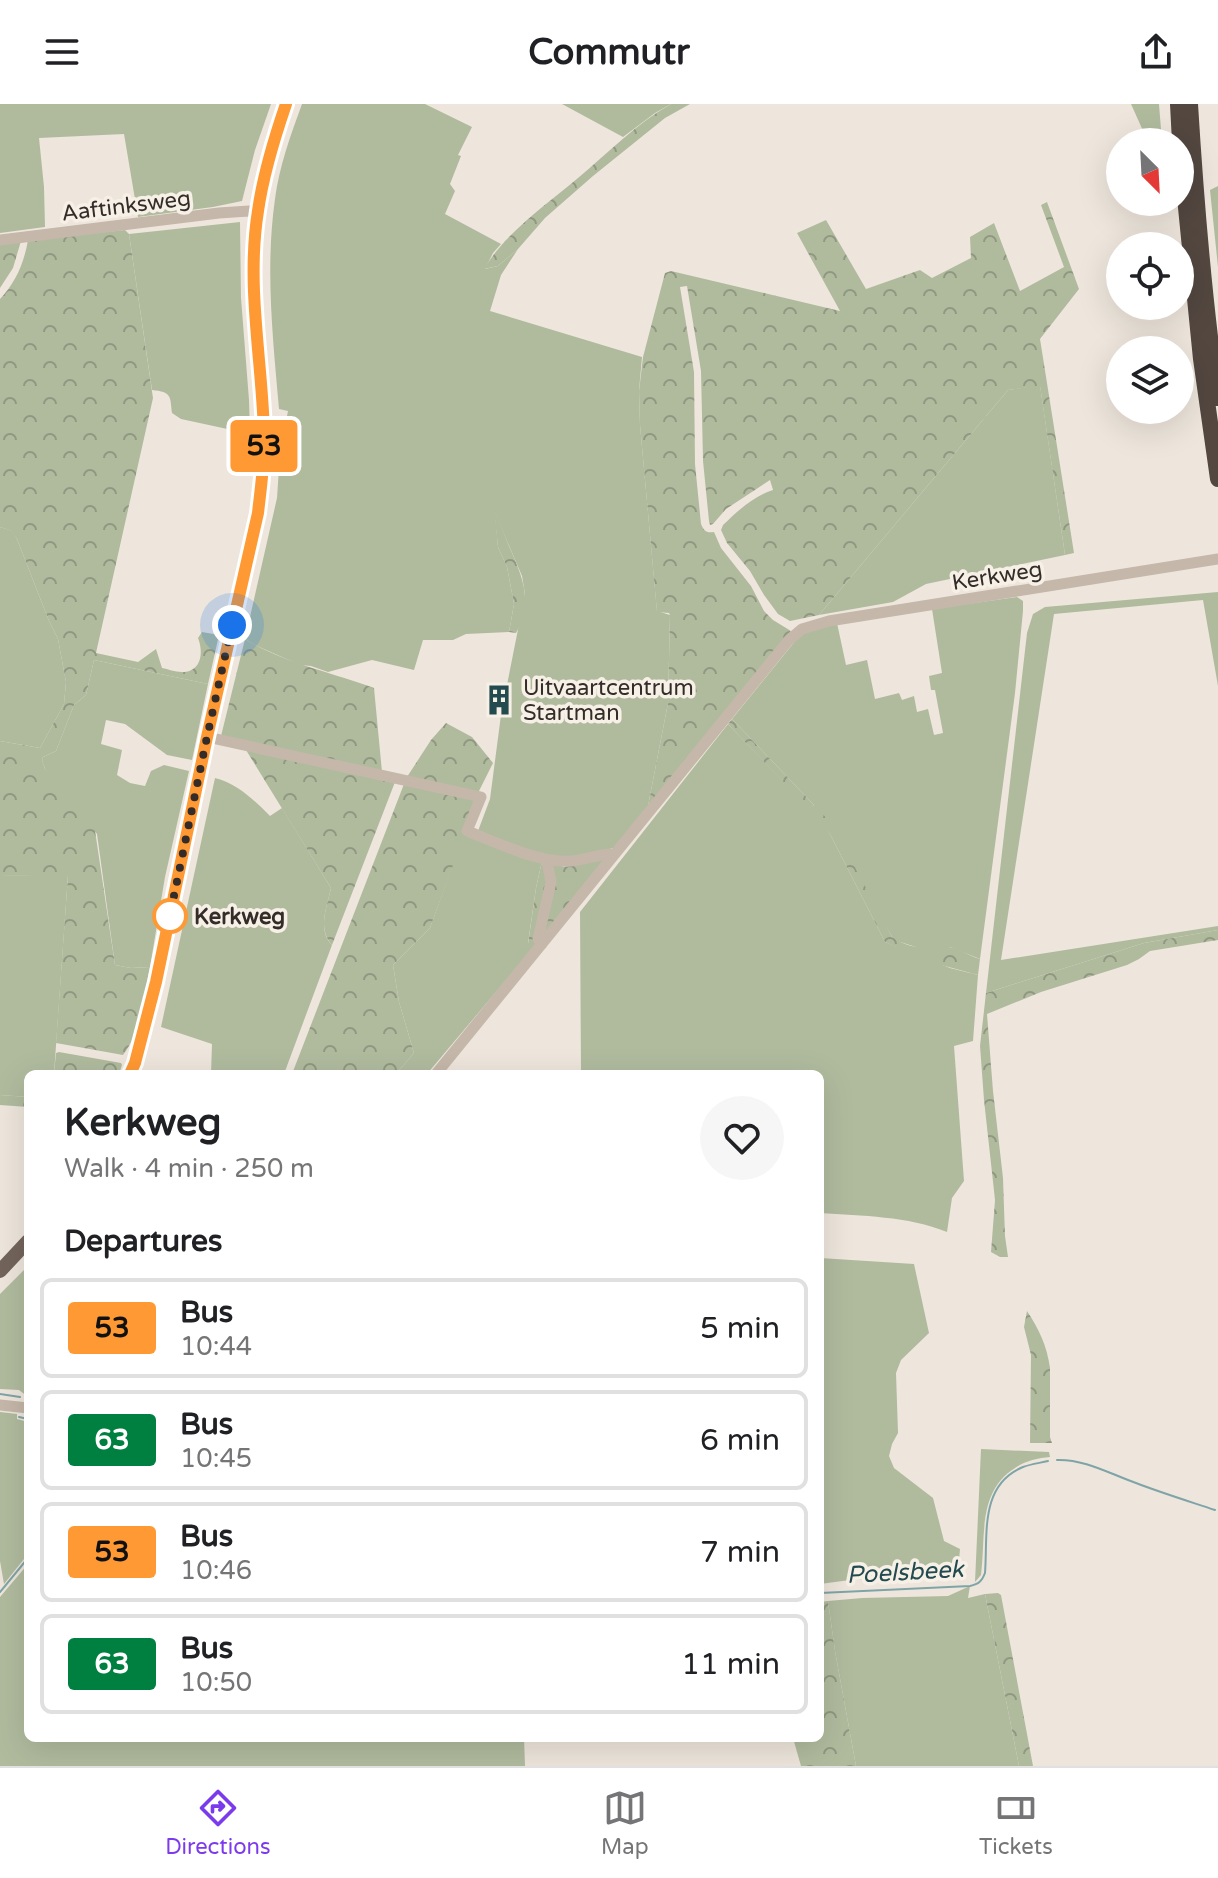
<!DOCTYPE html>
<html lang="en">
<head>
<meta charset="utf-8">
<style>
  body { margin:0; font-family:"Varela Round",sans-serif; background:#f6f6f6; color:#202124; height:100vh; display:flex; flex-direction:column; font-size:30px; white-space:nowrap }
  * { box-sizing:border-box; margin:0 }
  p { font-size:26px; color:#757577 }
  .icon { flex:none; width:44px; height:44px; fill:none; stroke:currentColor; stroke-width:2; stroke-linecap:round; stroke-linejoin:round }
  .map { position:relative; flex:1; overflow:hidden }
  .drawer { position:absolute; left:24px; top:966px; width:800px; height:672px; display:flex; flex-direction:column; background:#fff; border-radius:12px; box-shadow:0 8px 32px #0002 }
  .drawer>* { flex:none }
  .badge { padding:0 16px; border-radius:6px; font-size:28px; line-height:52px }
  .needle { width:52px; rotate:156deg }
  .tools { position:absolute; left:1106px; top:24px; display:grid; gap:16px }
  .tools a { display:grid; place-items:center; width:88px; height:88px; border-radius:50%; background:#fff; box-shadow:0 8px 32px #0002; font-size:40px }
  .you { position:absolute; width:40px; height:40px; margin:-20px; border:6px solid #fff; border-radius:50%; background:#1a73e8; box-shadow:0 0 0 12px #1a73e833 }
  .map>.badge { position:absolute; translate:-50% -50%; box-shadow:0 0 0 4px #fff }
  h2 { padding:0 40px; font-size:30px; line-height:72px }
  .round { display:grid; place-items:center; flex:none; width:84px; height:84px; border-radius:42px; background:#f6f6f6 }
  .summary { display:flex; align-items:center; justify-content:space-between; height:136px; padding:0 40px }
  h1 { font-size:38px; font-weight:800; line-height:60px }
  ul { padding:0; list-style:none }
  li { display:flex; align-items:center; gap:24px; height:100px; margin:0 16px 12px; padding:0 24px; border:4px solid #e0e0e0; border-radius:12px }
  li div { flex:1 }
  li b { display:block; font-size:30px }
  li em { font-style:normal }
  li .badge { min-width:88px; font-weight:700; text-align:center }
  header { display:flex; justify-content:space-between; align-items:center; height:104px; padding:0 40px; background:#fff; font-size:36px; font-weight:800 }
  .menu { display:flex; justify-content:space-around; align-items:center; height:112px; border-top:2px solid #e0e0e0; background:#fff; font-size:22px; color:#757577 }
  .menu a { display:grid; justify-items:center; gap:4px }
  .menu .current { color:#7c3aed }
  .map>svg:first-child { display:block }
  .grass { fill:#b0bb9e }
  .forest { fill:url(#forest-crowns) }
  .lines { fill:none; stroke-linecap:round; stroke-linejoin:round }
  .stream { stroke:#7fa4a7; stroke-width:2 }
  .minor { stroke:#c5b7a9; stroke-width:11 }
  .major { stroke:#73645b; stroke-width:14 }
  .highway { stroke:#534740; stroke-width:16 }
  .line-casing { stroke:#fff; stroke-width:18 }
  .line { stroke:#f93; stroke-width:12 }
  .walk { stroke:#332c28; stroke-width:8; stroke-dasharray:0 14.4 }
  .stop-dot { fill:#fff; stroke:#f93; stroke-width:4 }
  .labels { text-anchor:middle; stroke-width:7; stroke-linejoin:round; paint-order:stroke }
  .street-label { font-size:22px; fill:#332c28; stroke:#f7f0e7 }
  .poi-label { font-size:22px; fill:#332c28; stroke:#f7f0e7; text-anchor:start }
  .stop-label { font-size:22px; font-weight:bold; fill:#332c28; stroke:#f7f0e7; text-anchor:start }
  .water-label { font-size:24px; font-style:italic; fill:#234a4f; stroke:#f7f0e7 }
</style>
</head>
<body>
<header><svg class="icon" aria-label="menu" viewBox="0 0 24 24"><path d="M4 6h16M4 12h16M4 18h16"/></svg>Commutr<svg class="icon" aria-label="share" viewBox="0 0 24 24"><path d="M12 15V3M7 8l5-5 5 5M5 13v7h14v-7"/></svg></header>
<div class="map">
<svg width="1218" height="1662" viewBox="0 0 1218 1662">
  <defs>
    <pattern id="forest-crowns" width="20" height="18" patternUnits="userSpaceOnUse" patternTransform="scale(2)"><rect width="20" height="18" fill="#b0bb9e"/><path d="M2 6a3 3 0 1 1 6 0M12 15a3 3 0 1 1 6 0" fill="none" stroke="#909881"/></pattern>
  </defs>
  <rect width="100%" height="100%" fill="#eee6dc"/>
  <path class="grass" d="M0,0h271l-16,46 -13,51 -29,6 -75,10 -14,-83 -85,4 5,49 1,40 -45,6z
    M302,0h123l47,23 -14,28 3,1 -11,28 5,7 -10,23 56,30 -8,9 -8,16 13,-3 20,-17 -17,26 -11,36 152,46 -3,34 1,34 17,186 13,4 -2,88 -20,103 -34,42 -45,10h-19l-72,-27 12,-32 11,-84 24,-121 -3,-18 -27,-63 3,34 9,20 7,37 -5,28 -43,2 -13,6h-30l-9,30 -42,-10 -44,12 -17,-6 -11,-1 -43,-19 -12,-7 32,-141 3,-45 -2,-37h9l1,-5 -9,-2c-6,-70 -14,-140 -4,-210 4,-32 16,-65 27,-95z
    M562,0h109l-16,9 -32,24z
    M1131,0h28l3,38h-14z
    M1218,82v81l-8,-77z
    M240,118l1,76 8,102 1,32 -4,1 -65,-14 -9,-6c-2,-17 0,-21 -20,-23l-23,-156z
    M1040,281l25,170 -139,29 -33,18 -74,13 189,-225z
    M0,423l13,4 4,8 32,82 9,18 8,43 -2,22 -24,44 -40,-7z
    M1218,488v94l-15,-86 -149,14 -53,346 217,-34v4l-74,13 -158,50 41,-360 6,-19 12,-7z
    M1017,493l6,4v10l-8,82 -35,266 -30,-12 -31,1 -25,-8 -66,-110 57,112 65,26 28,7 -5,66 -19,5 10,135 -12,17 -5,34c-39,-16 -85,-16 -127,-19v-139h-239l-1,-162 148,-188 81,84 5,-3 -82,-86 73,-90 32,-6 9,42 21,-5 8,39 24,-6 3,7 12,-4 3,16 11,-3 6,26 9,-2 -8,-43h-4l-2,-14 13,-3 -10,-64z
    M94,556l114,24 -16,76 -25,-5 -42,-31 -19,-4 -5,24 21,6 -5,25 13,8 15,3 6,-15 13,-6 25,6 -24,106 -15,90 -19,1 -16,-3 -18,-131 -52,-65 -3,-9 1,-3 13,-6 18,-46 12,-10z
    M215,674c23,6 39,22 55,38l12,-8 49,80c-4,19 -14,42 1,57l-48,129h-73l1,-30 -51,-17z
    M464,729l78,28 -6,27 -8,55 10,-1 -111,132h-31l18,-21 -15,-51 -6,-37 37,-37z
    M66,770l2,1 -14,199h-26v23l-28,-2v-219z
    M820,1154l94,6 15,69 -28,27 -5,13 2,60 -6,11 -3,12 5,12 39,30 11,43 16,8 -2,24 -108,7 -30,4z
    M28,1162v131l-9,-7 -19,-1v-95z
    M0,1308l17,2v5l11,3v132l-24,30 -4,-23z
    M981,1345l68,3 1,5c-12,1 -25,4 -35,11 -38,24 -29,69 -34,107l-6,7z
    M28,1460v174h496l1,28h-525v-169z
    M970,1482l-2,12 17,-4 34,172h-163l-21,-115 -7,-50 34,-3 86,-2z"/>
  <path class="forest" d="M671,0h19l-25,14 -72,58 -48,42 -27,31 -20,17 -14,3c22,-37 61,-63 94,-91 31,-26 58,-54 93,-74z
    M1047,98l32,87 -39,50 34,214 -9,2 -25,-169 -32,4 -189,225 -29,6 -12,-7 -14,-19 -14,-24 -23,-28 -6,-13 2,-5c15,-14 30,-29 50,-35l-3,-10 -44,29 -13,15 -3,1 -1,-4 -6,-60 -2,-90 -14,-85 -7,1 14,85 1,92 6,60c3,7 5,9 13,8l7,16 30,38 13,25 9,9 18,11 -143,175 20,-103 2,-88 -1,-2 -12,-1 -17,-187 -1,-34 4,-34 22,-84 6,-2 169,40 -43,-78 29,-13 40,69 54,-19 12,8 39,-20 -1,-21 24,-14 26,68 44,-24 -23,-62z
    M125,126l4,4 24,164 -57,255 42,9 18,-13 6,19c6,1 13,4 20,4 19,0 22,-19 16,-34l4,-6 17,3 -11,49 -114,-24 -8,35 -12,10 -18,46 -13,6 -1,3 3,9 39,32 9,16 22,148 16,3 19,-1c-6,29 -9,65 -27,88l-67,-12 12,-168 -68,1v-135l40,7 24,-44 2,-22 -8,-43 -9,-18 -32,-82 -5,-8 -12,-4v-228c16,-17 24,-36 28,-59z
    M21,137l-8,27 -13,20v-44z
    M494,406c6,12 10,24 15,36 13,30 25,55 7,87l-7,-1 5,-28 -7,-37 -9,-20z
    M245,535c39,24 86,33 129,49l8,84 -161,-36z
    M732,615l82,86 -5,4 -81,-85z
    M446,619l26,14 21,26 -15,30 -71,-16 24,-37z
    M246,646l149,32 -63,163c-15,-16 -5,-38 -1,-57z
    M404,680l73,16 -47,128 -37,37 6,37 15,51 -18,21h-104z
    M818,705l14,15 60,113c24,16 33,7 57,10 10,1 20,9 31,12l-2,16 -48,-13 -45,-20 -57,-112 -16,-17z
    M606,753l-61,76 6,-71 13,5z
    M542,757l5,20 -9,61 -7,3 -3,-1 8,-56z
    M1218,826v10l-68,11 -11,8 -12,6 -86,27 -54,22 6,77 10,87 2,58 3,21h-8l-9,-5 4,-52 -11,-100 -4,-54 6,-53 158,-50z
    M59,948l62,11 1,2 -3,9h-65l2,-21z
    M0,991l28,2v10l-28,-2z
    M1027,1207c12,18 20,35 23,57v69l2,6h-22l1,-88 -7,-28z
    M998,1489l3,2 32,171h-14l-34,-172z
    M828,1497l7,50 21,115h-55l-8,-28h27v-136z"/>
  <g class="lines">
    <path class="stream" d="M0,1290l20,3
      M19,1313l9,2
      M1057,1356c28,-1 53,14 79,23 26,10 52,18 79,27
      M0,1488l28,-34
      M820,1489l150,-7c9,-2 12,-5 15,-13 3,-38 -6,-88 38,-106 8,-3 17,-4 25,-6"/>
    <path class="minor" d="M0,136l219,-27 30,-2 8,1
      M207,633l274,60 -14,34c29,11 73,33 104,30 15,-1 29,-8 44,-7
      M542,840l-4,-5 13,-57 -4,-21
      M436,970l352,-433 14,-12 27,-8 389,-62
      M0,1301l28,3"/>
    <path class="major" d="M130,970l5,-11 21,-81 51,-245 51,-224c3,-27 7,-53 6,-80 -2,-64 -12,-127 -9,-191 3,-47 16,-94 31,-138
      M0,1167l28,-30"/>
    <path class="highway" d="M1178,0l2,38
      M1190,0c6,98 14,197 28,294
      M1180,43l21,212 17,120"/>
  </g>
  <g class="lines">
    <g class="line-casing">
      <path id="line" d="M130,970l5,-11 21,-81 51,-245 51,-224c3,-27 7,-53 6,-80 -2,-74 -18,-148 -6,-222 5,-36 16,-72 28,-107"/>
    </g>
    <use href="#line" class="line"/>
    <path class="walk" d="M170,812l-1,4 38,-183 25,-112"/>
  </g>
  <defs>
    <g id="building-bare" transform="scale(2.4)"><path d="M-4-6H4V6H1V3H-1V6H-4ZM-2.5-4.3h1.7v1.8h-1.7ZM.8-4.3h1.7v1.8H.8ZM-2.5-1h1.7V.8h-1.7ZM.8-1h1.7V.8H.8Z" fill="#234a4f" stroke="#f7f0e7" stroke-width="2.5" paint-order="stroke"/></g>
  </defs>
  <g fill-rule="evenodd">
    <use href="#building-bare" x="499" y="596"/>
  </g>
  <circle class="stop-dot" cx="170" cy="812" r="16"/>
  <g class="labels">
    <g class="street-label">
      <text transform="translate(126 101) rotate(-7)" y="8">Aaftinksweg</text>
      <text transform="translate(997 471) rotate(-9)" y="8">Kerkweg</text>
    </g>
    <g class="poi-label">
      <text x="523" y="591">Uitvaartcentrum<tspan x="523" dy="25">Startman</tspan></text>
    </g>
    <g class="stop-label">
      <text x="194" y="820">Kerkweg</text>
    </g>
    <g class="water-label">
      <text transform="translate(905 1468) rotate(-3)" y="8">Poelsbeek</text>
    </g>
  </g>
</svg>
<div class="tools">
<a><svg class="needle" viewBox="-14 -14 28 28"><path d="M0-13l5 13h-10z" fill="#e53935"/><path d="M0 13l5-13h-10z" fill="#757577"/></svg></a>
<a><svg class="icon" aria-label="locate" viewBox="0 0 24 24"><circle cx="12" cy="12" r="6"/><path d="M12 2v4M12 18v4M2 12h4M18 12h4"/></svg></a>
<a><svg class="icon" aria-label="layers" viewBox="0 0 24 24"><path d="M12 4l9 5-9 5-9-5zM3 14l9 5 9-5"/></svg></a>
</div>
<div class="you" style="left:232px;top:521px"></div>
<b class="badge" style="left:264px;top:342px;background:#f93;color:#111">53</b>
<section class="drawer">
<div class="summary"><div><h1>Kerkweg</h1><p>Walk · 4 min · 250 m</p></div><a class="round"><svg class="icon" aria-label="heart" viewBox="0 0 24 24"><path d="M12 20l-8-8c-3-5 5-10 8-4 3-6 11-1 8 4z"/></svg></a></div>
<h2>Departures</h2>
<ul>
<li><span class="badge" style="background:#f93;color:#111">53</span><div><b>Bus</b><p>10:44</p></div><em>5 min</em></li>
<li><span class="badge" style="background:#008040;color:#fff">63</span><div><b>Bus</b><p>10:45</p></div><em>6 min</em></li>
<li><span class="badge" style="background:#f93;color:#111">53</span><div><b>Bus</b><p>10:46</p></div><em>7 min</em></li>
<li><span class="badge" style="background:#008040;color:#fff">63</span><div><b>Bus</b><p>10:50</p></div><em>11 min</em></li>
</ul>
</section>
</div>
<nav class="menu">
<a class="current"><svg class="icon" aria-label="directions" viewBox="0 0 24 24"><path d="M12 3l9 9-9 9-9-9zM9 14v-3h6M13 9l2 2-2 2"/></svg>Directions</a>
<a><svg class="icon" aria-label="map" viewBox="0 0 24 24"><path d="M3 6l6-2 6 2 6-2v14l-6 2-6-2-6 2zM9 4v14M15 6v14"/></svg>Map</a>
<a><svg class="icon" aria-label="tickets" viewBox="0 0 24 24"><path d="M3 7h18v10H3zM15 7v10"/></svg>Tickets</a>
</nav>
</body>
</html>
